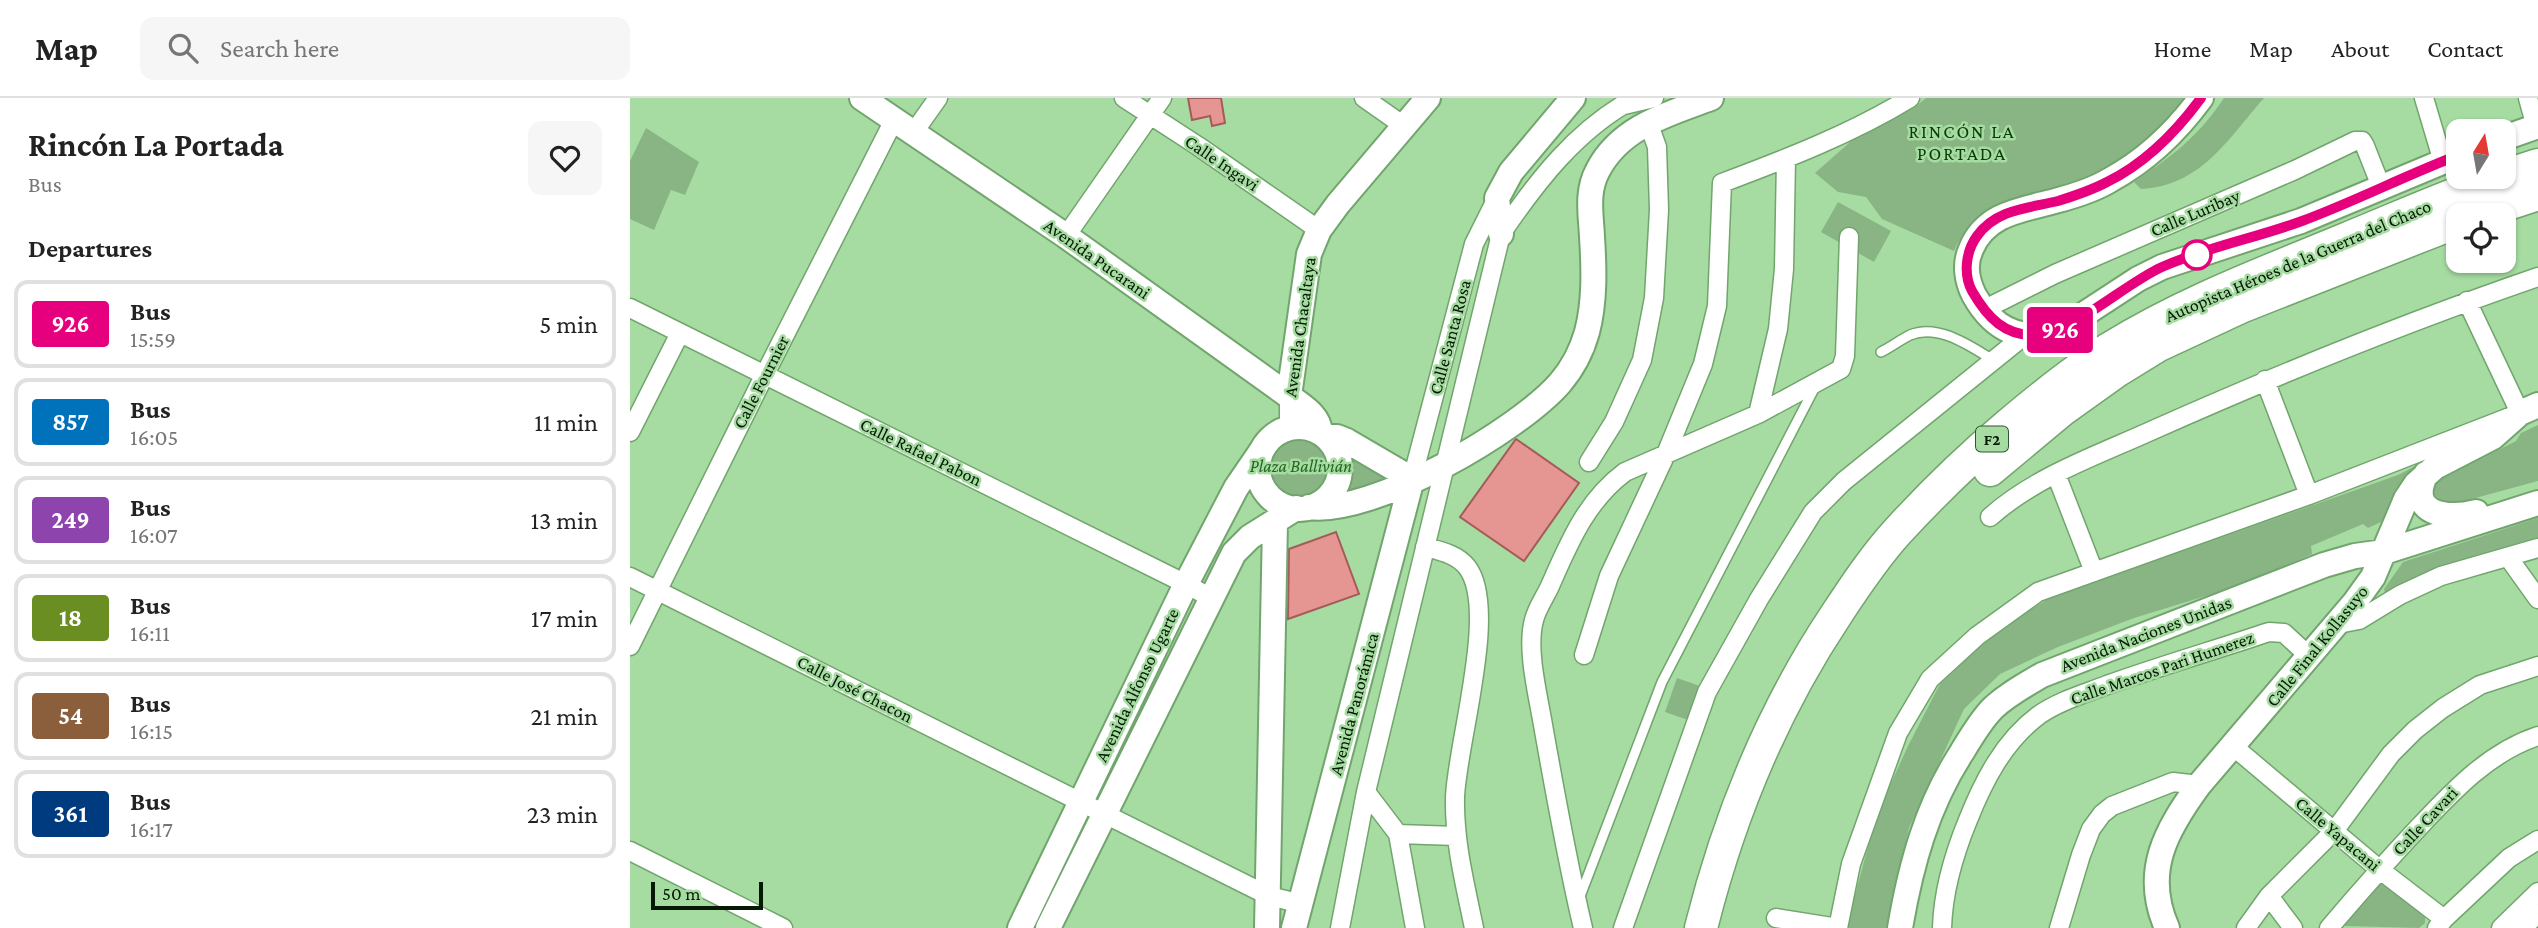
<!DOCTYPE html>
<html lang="en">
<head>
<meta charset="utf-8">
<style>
  body { margin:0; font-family:"Crimson Pro",serif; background:#f6f6f6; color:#222; height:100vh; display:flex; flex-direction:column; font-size:26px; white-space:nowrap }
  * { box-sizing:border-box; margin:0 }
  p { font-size:23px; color:#767676 }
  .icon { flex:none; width:38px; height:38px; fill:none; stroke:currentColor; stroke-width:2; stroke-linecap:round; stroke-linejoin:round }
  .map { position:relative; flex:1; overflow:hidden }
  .drawer { display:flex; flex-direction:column; background:#fff; width:630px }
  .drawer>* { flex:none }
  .badge { padding:0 14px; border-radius:5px; font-size:24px; line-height:46px }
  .needle { width:46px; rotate:11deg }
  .buttons { position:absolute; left:1816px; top:21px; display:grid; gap:14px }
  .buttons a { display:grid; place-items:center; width:70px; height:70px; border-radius:14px; background:#fff; box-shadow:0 2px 5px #0004; font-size:35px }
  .scale { position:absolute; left:21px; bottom:18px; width:112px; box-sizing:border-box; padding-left:7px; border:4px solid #051904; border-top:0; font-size:19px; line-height:24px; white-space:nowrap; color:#051904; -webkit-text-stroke:5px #a6dca2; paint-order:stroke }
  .map>.badge { position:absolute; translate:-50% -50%; box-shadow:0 0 0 4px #fff }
  h2 { padding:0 28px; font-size:26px; line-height:63px }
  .round { display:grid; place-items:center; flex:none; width:74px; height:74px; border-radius:14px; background:#f6f6f6 }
  .overview { display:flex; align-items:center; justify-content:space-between; height:119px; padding:0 28px }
  h1 { font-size:33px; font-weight:700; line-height:52px }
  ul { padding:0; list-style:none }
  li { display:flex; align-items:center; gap:21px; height:88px; margin:0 14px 10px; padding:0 14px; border:4px solid #e0e0e0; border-radius:14px }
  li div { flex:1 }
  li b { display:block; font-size:26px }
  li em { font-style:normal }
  li .badge { min-width:77px; font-weight:700; text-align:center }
  header { display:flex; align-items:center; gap:42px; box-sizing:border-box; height:98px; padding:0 35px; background:#fff; border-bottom:2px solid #e0e0e0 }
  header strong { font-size:33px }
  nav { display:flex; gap:38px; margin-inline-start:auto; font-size:24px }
  .search { width:490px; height:63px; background:#f6f6f6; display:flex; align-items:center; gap:18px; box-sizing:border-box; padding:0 24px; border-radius:14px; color:#767676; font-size:26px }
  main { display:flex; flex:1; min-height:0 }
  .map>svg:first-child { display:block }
  .green { fill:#89b585 }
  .building { fill:#e69692; stroke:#a55b59; stroke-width:2 }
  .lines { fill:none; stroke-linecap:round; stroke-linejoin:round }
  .lane-casing { stroke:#71a56d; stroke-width:12 }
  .street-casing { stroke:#71a56d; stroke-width:21 }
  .secondary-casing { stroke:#71a56d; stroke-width:28 }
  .highway-casing { stroke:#71a56d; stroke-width:35 }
  .lane { stroke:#fff; stroke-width:9 }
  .street { stroke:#fff; stroke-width:18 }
  .secondary { stroke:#fff; stroke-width:24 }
  .highway { stroke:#fff; stroke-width:32 }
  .line-casing { stroke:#fff; stroke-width:16 }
  .line { stroke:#e6007e; stroke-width:10 }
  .stop-dot { fill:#fff; stroke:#e6007e; stroke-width:3.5 }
  .labels { text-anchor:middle; stroke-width:5; stroke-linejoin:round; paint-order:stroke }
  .shield { fill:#a6dca2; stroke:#355433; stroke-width:2 }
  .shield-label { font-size:16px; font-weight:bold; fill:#051904 }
  .street-label { font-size:18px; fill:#051904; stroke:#a6dca2 }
  .park-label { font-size:18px; font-style:italic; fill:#22651f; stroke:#a6dca2 }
  .neighbourhood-label { font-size:19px; letter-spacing:2px; fill:#0a3e09; stroke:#a6dca2 }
</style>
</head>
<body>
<header>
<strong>Map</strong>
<div class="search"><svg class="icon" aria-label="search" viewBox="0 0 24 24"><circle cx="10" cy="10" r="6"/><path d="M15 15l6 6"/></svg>Search here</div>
<nav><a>Home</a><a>Map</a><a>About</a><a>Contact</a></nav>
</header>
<main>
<section class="drawer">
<div class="overview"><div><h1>Rincón La Portada</h1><p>Bus</p></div><a class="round"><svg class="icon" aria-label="heart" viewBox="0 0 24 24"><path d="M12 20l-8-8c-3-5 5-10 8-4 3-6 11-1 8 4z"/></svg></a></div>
<h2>Departures</h2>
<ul>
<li><span class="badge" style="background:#e6007e;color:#fff">926</span><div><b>Bus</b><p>15:59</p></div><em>5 min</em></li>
<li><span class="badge" style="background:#0072bc;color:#fff">857</span><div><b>Bus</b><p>16:05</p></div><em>11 min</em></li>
<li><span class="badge" style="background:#8e44ad;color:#fff">249</span><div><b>Bus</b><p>16:07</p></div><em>13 min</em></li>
<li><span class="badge" style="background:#6b8e23;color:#fff">18</span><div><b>Bus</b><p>16:11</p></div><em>17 min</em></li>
<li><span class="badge" style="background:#8b5e3c;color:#fff">54</span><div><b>Bus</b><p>16:15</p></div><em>21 min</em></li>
<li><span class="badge" style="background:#003b80;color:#fff">361</span><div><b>Bus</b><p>16:17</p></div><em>23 min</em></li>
</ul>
</section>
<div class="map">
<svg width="1908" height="830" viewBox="0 0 1908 830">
  <rect width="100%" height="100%" fill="#a6dca2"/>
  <path class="green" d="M1296,0h260c-26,39 -67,69 -111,85 -52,18 -95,10 -121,68l-72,-32 -16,-22 -28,-5 -23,-19 43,-38 56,-27z
    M1594,0h40c-36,41 -63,88 -123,91l-7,-7c38,-26 64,-45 90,-84z
    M16,30l53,34 -14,33 -14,-5 -17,40 -24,-11v-58z
    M1208,104l53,29 -17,31 -53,-30z
    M1908,327v56l-81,22 -15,-1 -7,-7 -2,-8 3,-5 80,-41 5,-8z
    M641 369a30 30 0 1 1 60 0a30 30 0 1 1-60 0Z
    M709,343l53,41 -51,11 3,-28z
    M1793,364l-16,15 -26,45 -13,6 -5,-4 -52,22 1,8 -77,33 -101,31 -76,29 -58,27 -36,35 -55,119 -23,100h-40l31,-114 31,-68 32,-62 59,-55 49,-30 350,-124z
    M1908,420v21l-115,36 -38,18 -1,-4 19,-27z
    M1047,580l23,8 -12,34 -23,-8z
    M1755,780l40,36v9l-6,5 -74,-2 -3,-7z"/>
  <path class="building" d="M558,0h33l4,25 -13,3 -2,-10 -18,4z
    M886,341l63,44 -55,78 -64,-44z
    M706,434l23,62 -71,25 1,-70z"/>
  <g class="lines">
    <g class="lane-casing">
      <path id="lane" d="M1251,254c10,-5 19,-12 29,-17 28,-12 60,11 83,25
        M949,801l83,-217 154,-297"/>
    </g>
    <g class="street-casing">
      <path id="street" d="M494,0l74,48 121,84
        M734,0l40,28
        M1794,0l19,64
        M1898,0l8,29
        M994,7l30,-7
        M284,34l24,-34
        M436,138l96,-138
        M0,210l556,276 25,14
        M1353,212l72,-36 240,-104 60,-29h7l3,5 17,43
        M1635,282l44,115
        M1128,316l20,-85 6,-60 2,-110
        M659,330v-32
        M0,334l50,-99
        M959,364l25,-40 28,-62 12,-62 5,-88 -2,-63 -9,-25
        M1426,376l38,98
        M782,381l62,-235 23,-46
        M1360,419c46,-41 108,-62 163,-87 126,-56 254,-108 385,-153
        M795,449c15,4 32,7 42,20 32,41 -10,176 -12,230 -1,45 10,87 19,131
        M1878,459l30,42
        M0,479l639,319 33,8
        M1708,526l21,-4 41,-25 41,-19 97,-28
        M0,548l135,-272 129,-254
        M954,557l25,-79 57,-122 37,-90 14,-58 5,-123c64,-24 129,-49 188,-85
        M1604,649l145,122 65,50
        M736,694l32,42 58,2
        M768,736l17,94
        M0,753l153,77
        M1639,798l24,32
        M1146,820l62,10
        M710,830l26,-136 135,-558c36,-53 76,-105 134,-136
        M953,830c-16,-67 -28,-135 -40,-203 -5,-30 -17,-76 -9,-105 3,-12 11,-23 16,-34 19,-43 36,-85 75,-114l133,-58 83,-45 4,-13 4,-119
        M993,830l84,-236 52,-93 54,-87 31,-31 181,-146
        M1208,830l13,-64 47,-131 32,-54 47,-43 61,-44 271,-97 211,-82 -53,-112
        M1312,830c1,-37 12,-74 26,-108 16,-40 36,-79 71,-105 20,-14 45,-21 68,-30 53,-19 108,-35 162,-53l15,1 26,24
        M1429,830l22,-73 10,-26 11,-15 10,-8 61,-24 26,3
        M1616,830l23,-32 66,-66 56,-76 24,-24 28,-22 37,-23 58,-19
        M1699,830c29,-34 59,-68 90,-101 34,-36 70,-75 119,-91
        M1807,830l7,-9 65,-61 29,-18
        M1871,830l37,-36
        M1893,830l15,-15"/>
    </g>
    <g class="secondary-casing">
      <path id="secondary" d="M232,0l204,138 223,160c13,10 30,19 31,36
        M1571,0c-25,34 -54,62 -91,82 -16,10 -36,16 -55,21 -33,9 -69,12 -84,48 -7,15 -4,32 3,46 20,36 50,50 89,33l75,-49 24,-12 139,-46 158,-66
        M1874,40l34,-12
        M871,136l-4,-36 14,-26 62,-74
        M659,298l20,-142 10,-24 19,-26 90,-106
        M628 370a41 41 0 1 1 82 0a41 41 0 1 1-82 0Z
        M696,339h11l10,4 65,38
        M1796,376c-20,40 21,46 50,38
        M679,409c63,9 209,-76 251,-124 12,-14 22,-33 27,-51 8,-30 7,-64 5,-95 -1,-23 -6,-45 6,-67 23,-44 71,-56 113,-72
        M390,830l166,-344 50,-96 28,-41
        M418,830l186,-375 16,-16 46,-29
        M637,830l8,-405
        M664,830l118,-449
        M1270,830c11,-64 27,-122 62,-176 9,-15 19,-32 31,-44 15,-14 32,-23 49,-33l282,-110 31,-9 29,-4 154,-49
        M1537,830c-25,-56 -1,-98 32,-143l156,-183 18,-25 33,-78 10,-15 19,-17 58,-30 27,-24 18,-8"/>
    </g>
    <g class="highway-casing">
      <path id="highway" d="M1874,78l34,-11
        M1844,117l64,-21
        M1360,372l72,-60 56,-40 39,-24 86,-40 216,-85
        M1071,830c28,-112 71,-217 135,-313 19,-29 39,-59 62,-84 34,-37 71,-73 109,-105 33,-28 66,-55 102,-77 74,-46 157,-77 237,-110 52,-21 104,-45 157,-62"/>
    </g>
    <use href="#lane" class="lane"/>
    <use href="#street" class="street"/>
    <use href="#secondary" class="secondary"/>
    <use href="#highway" class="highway"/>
  </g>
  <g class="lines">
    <g class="line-casing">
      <path id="line" d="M1571,0c-25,34 -55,65 -94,84 -15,8 -33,14 -49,19 -29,7 -62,8 -81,35 -11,15 -14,38 -5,55 15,26 33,46 65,44 35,-2 89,-52 125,-68 45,-20 94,-29 140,-46 54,-20 104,-46 157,-66"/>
    </g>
    <use href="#line" class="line"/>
  </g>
  <circle class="stop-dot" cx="1567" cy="157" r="14"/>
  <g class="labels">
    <rect class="shield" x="1346" y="328.5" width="32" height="25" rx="5"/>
    <g class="shield-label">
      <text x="1362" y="347">F2</text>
    </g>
    <g class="street-label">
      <text transform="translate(592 65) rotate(34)" y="6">Calle Ingavi</text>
      <text transform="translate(1565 115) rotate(-23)" y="6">Calle Luribay</text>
      <text transform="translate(467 161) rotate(35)" y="6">Avenida Pucarani</text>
      <text transform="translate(1668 163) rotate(-23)" y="6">Autopista Héroes de la Guerra del Chaco</text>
      <text transform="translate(670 229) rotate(-82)" y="6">Avenida Chacaltaya</text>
      <text transform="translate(820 239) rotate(-75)" y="6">Calle Santa Rosa</text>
      <text transform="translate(131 284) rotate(-63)" y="6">Calle Fournier</text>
      <text transform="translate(291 354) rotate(26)" y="6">Calle Rafael Pabon</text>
      <text transform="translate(1516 536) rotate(-21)" y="6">Avenida Naciones Unidas</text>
      <text transform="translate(1687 548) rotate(-51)" y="6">Calle Final Kollasuyo</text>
      <text transform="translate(1532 570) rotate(-19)" y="6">Calle Marcos Pari Humerez</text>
      <text transform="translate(507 587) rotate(-64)" y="6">Avenida Alfonso Ugarte</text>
      <text transform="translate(225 591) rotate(27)" y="6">Calle José Chacon</text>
      <text transform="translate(724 606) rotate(-75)" y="6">Avenida Panorámica</text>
      <text transform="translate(1795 723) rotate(-47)" y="6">Calle Cavari</text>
      <text transform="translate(1708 736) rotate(40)" y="6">Calle Yapacani</text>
    </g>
    <g class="park-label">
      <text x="671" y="374">Plaza Ballivián</text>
    </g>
    <g class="neighbourhood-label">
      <text x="1332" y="40">RINCÓN LA<tspan x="1332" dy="22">PORTADA</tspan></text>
    </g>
  </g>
</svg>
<div class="buttons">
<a><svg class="needle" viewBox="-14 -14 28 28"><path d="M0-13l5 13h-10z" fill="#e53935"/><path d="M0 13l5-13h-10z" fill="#767676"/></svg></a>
<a><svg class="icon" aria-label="locate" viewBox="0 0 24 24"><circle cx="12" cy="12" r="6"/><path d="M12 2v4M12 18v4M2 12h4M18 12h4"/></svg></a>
</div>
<div class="scale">50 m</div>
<b class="badge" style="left:1430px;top:232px;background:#e6007e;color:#fff">926</b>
</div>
</main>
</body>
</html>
